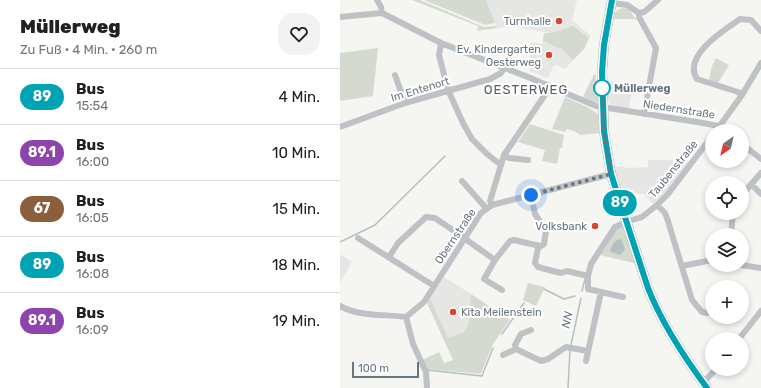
<!DOCTYPE html>
<html lang="de">
<head>
<meta charset="utf-8">
<style>
  body { margin:0; font-family:Rubik,sans-serif; background:#f2f2f2; color:#202124; height:100vh; display:flex; flex-direction:column; font-size:15px; white-space:nowrap }
  * { box-sizing:border-box; margin:0 }
  p { font-size:13px; color:#757577 }
  .icon { flex:none; width:22px; height:22px; fill:none; stroke:currentColor; stroke-width:2; stroke-linecap:round; stroke-linejoin:round }
  .map { position:relative; flex:1; overflow:hidden }
  .side { display:flex; flex-direction:column; background:#fff; width:340px }
  .side>* { flex:none }
  .badge { padding:0 8px; border-radius:13px; font-size:14px; line-height:26px }
  .needle { width:26px; rotate:214deg }
  .buttons { position:absolute; left:365px; top:124px; display:grid; gap:8px }
  .buttons a { display:grid; place-items:center; width:44px; height:44px; border-radius:50%; background:#fff; box-shadow:0 2px 6px #0003; font-size:20px }
  .scale { position:absolute; left:12px; bottom:10px; width:67px; box-sizing:border-box; padding-left:4px; border:2px solid #667781; border-top:0; font-size:11px; line-height:14px; white-space:nowrap; color:#667781; -webkit-text-stroke:3px #fff; paint-order:stroke }
  .you { position:absolute; width:20px; height:20px; margin:-10px; border:3px solid #fff; border-radius:50%; background:#1a73e8; box-shadow:0 0 0 6px #1a73e833 }
  .map>.badge { position:absolute; translate:-50% -50%; box-shadow:0 0 0 2px #fff }
  .round { display:grid; place-items:center; flex:none; width:42px; height:42px; border-radius:16px; background:#f2f2f2 }
  .summary { display:flex; align-items:center; justify-content:space-between; height:68px; padding:0 20px }
  h1 { font-size:19px; font-weight:800; line-height:30px }
  ul { padding:0; list-style:none }
  li { display:flex; align-items:center; gap:12px; height:56px; padding:0 20px; border-top:1px solid #e0e0e0 }
  li div { flex:1 }
  li b { display:block; font-size:15px }
  li em { font-style:normal }
  li .badge { min-width:44px; font-weight:700; text-align:center }
  main { display:flex; flex:1; min-height:0 }
  .map>svg:first-child { display:block }
  .built { fill:#e6e6e5 }
  .green { fill:#d5dad1 }
  .water { fill:#b3c1c4 }
  .lines { fill:none; stroke-linecap:round; stroke-linejoin:round }
  .stream { stroke:#b3c1c4; stroke-width:1.5 }
  .major-casing { stroke:#b2b6b9; stroke-width:10 }
  .minor { stroke:#bec2c5; stroke-width:6 }
  .major { stroke:#fff; stroke-width:8 }
  .line-casing { stroke:#fff; stroke-width:9 }
  .line { stroke:#00a3b4; stroke-width:6 }
  .walk { stroke:#667781; stroke-width:4; stroke-dasharray:0 7.2 }
  .poi-dot { fill:#d9452d; stroke:#fff; stroke-width:1.5 }
  .stop-dot { fill:#fff; stroke:#00a3b4; stroke-width:2 }
  .labels { text-anchor:middle; stroke-width:4; stroke-linejoin:round; paint-order:stroke }
  .poi-label { font-size:11px; fill:#667781; stroke:#fff; text-anchor:end }
  .stop-label { font-size:11px; font-weight:bold; fill:#667781; stroke:#fff; text-anchor:start }
  .street-label { font-size:11px; fill:#667781; stroke:#fff }
  .water-label { font-size:12px; font-style:italic; fill:#61797e; stroke:#fff }
  .quarter-label { font-size:13px; letter-spacing:1px; fill:#536067; stroke:#fff }
</style>
</head>
<body>
<main>
<section class="side">
<div class="summary"><div><h1>Müllerweg</h1><p>Zu Fuß · 4 Min. · 260 m</p></div><a class="round"><svg class="icon" aria-label="heart" viewBox="0 0 24 24"><path d="M12 20l-8-8c-3-5 5-10 8-4 3-6 11-1 8 4z"/></svg></a></div>
<ul>
<li><span class="badge" style="background:#00a3b4;color:#fff">89</span><div><b>Bus</b><p>15:54</p></div><em>4 Min.</em></li>
<li><span class="badge" style="background:#8e44ad;color:#fff">89.1</span><div><b>Bus</b><p>16:00</p></div><em>10 Min.</em></li>
<li><span class="badge" style="background:#8b5e3c;color:#fff">67</span><div><b>Bus</b><p>16:05</p></div><em>15 Min.</em></li>
<li><span class="badge" style="background:#00a3b4;color:#fff">89</span><div><b>Bus</b><p>16:08</p></div><em>18 Min.</em></li>
<li><span class="badge" style="background:#8e44ad;color:#fff">89.1</span><div><b>Bus</b><p>16:09</p></div><em>19 Min.</em></li>
</ul>
</section>
<div class="map">
<svg width="421" height="388" viewBox="0 0 421 388">
  <rect width="100%" height="100%" fill="#f5f5f2"/>
  <path class="built" d="M146,0h91l-5,20 19,16 -2,2 -16,-14 -17,8h-12l-33,-6 -14,2z
    M203,41l20,9 10,10 -8,9 -9,-4 -3,2 -5,11 -18,-7 1,-29 12,2z
    M267,81l26,4 -4,24 -16,-2 -2,-2 -3,-5z
    M308,160h25v2l18,-1 -25,32 -13,11 -9,-10h-23l-6,-18 -1,-10 16,2 18,-1z
    M0,254l12,8 -12,21z
    M104,277l27,17 -3,32 -4,6 -16,6 -18,-40z"/>
  <path class="green" d="M72,0h8l64,27 12,-1 1,2 -20,3 1,-5z
    M84,0h62l9,23 -10,2z
    M283,8l6,1 8,12 -3,-2h-22l5,-9z
    M233,25l16,13 -5,11 -11,11 -10,-10 -20,-9 1,-8 12,-1z
    M38,48l-5,48 -33,5v-48z
    M376,58l13,7 -11,18 -9,-3 3,-14z
    M254,74l2,1v20l2,1v6l-2,1 -13,-6z
    M225,97l24,11 9,6 2,19 -19,2 -7,-4 -7,-2 -2,3 -13,-3z
    M190,124l34,11 -2,13h-2l-3,16 -15,-3 3,-11 -27,-8z
    M282,226l2,2 12,34 -2,1 -34,-8 17,-26z
    M188,283l17,4 -9,19 -13,-6z
    M131,294l39,26 -17,24 -12,30 -55,-5 -4,-9 17,-8 5,11 9,-3 -26,-57 3,-5 18,40 16,-6 4,-6z"/>
  <path class="water" d="M280,239l2,2 3,9 -5,5 -9,-3 -1,-3 5,-8z"/>
  <g class="lines">
    <path class="stream" d="M0,242l35,-17 70,-69
      M204,289l20,10 11,-3
      M242,291l3,-12
      M162,334l22,-31
      M231,345l10,-47
      M87,370l55,6 11,-28
      M228,388l2,-38"/>
    <g class="major-casing">
      <path id="major" d="M272,0l-8,45 -2,27 2,59 7,43 37,114c14,36 36,69 59,100"/>
    </g>
    <path class="minor" d="M37,0l4,7 1,6 59,30 87,34 68,29 101,16 22,4 7,5
      M272,3l15,2 12,8 5,-1 14,-12
      M299,13v4l17,31 -12,66
      M0,17l42,-4
      M101,43l-2,12 9,35 15,33 9,16 15,15 14,11
      M55,75l10,28
      M402,95l-4,-3 -41,-13c-15,-23 27,-49 43,-60l11,1 10,11
      M0,127l65,-24 85,-24 11,-6 3,-5
      M376,131l26,-36 19,-32
      M402,144l19,15
      M164,155l5,3 19,2
      M122,181l24,27
      M411,184l10,10
      M191,195l4,19 11,17 -2,13 -6,4 -3,15 3,4 11,3 12,3 6,-2 21,5
      M402,195l19,-22
      M152,205l-2,-4 14,-46 47,-69
      M317,205l8,8 2,5 25,82 10,12 5,1
      M391,235l2,-22
      M18,238l76,48
      M49,257l9,-14 28,-26 9,1c21,14 40,28 60,42l-11,19 18,11
      M155,260l15,-19 4,-1 26,6
      M401,265l20,3
      M342,266l30,-6
      M283,297l-35,-8v-13l3,-12 24,-37 11,-5 16,-5 15,-12 11,-11 44,-58
      M0,306c20,11 44,8 66,11
      M66,317l18,-15 57,-89 11,-8 119,-31
      M66,317l7,27 13,28 1,16
      M399,339l22,-28
      M176,349l25,12 7,-2 18,-12 22,4
      M163,355l13,-6 -1,-4 6,-11 10,-4
      M246,361l15,-69
      M363,383l13,-14"/>
    <use href="#major" class="major"/>
  </g>
  <g class="lines">
    <g class="line-casing">
      <path id="line" d="M272,0l-8,45 -2,27 2,59 7,43 37,114c14,36 36,69 59,100"/>
    </g>
    <use href="#line" class="line"/>
    <path class="walk" d="M191,195l80,-21 -7,-43 -2,-43"/>
  </g>
  <g class="poi-dot">
    <circle cx="219" cy="21" r="4"/>
    <circle cx="209" cy="55" r="4"/>
    <circle cx="255" cy="226" r="4"/>
    <circle cx="113" cy="312" r="4"/>
  </g>
  <circle class="stop-dot" cx="262" cy="88" r="8"/>
  <g class="labels">
    <g class="poi-label">
      <text x="211" y="25">Turnhalle</text>
      <text x="201" y="53">Ev. Kindergarten<tspan x="201" dy="13">Oesterweg</tspan></text>
      <text x="247" y="230">Volksbank</text>
      <text x="121" y="316" text-anchor="start">Kita Meilenstein</text>
    </g>
    <g class="stop-label">
      <text x="274" y="92">Müllerweg</text>
    </g>
    <g class="street-label">
      <text transform="translate(80 89) rotate(-17)" y="4">Im Entenort</text>
      <text transform="translate(339 109) rotate(9)" y="4">Niedernstraße</text>
      <text transform="translate(333 169) rotate(-51)" y="4">Taubenstraße</text>
      <text transform="translate(115 236) rotate(-56)" y="4">Obernstraße</text>
    </g>
    <g class="water-label">
      <text transform="translate(227 320) rotate(-78)" y="4">NN</text>
    </g>
    <g class="quarter-label">
      <text x="186" y="94">OESTERWEG</text>
    </g>
  </g>
</svg>
<div class="buttons">
<a><svg class="needle" viewBox="-14 -14 28 28"><path d="M0-13l5 13h-10z" fill="#e53935"/><path d="M0 13l5-13h-10z" fill="#757577"/></svg></a>
<a><svg class="icon" aria-label="locate" viewBox="0 0 24 24"><circle cx="12" cy="12" r="6"/><path d="M12 2v4M12 18v4M2 12h4M18 12h4"/></svg></a>
<a><svg class="icon" aria-label="layers" viewBox="0 0 24 24"><path d="M12 4l9 5-9 5-9-5zM3 14l9 5 9-5"/></svg></a>
<a>+</a>
<a>−</a>
</div>
<div class="scale">100 m</div>
<div class="you" style="left:191px;top:195px"></div>
<b class="badge" style="left:280px;top:203px;background:#00a3b4;color:#fff">89</b>
</div>
</main>
</body>
</html>
